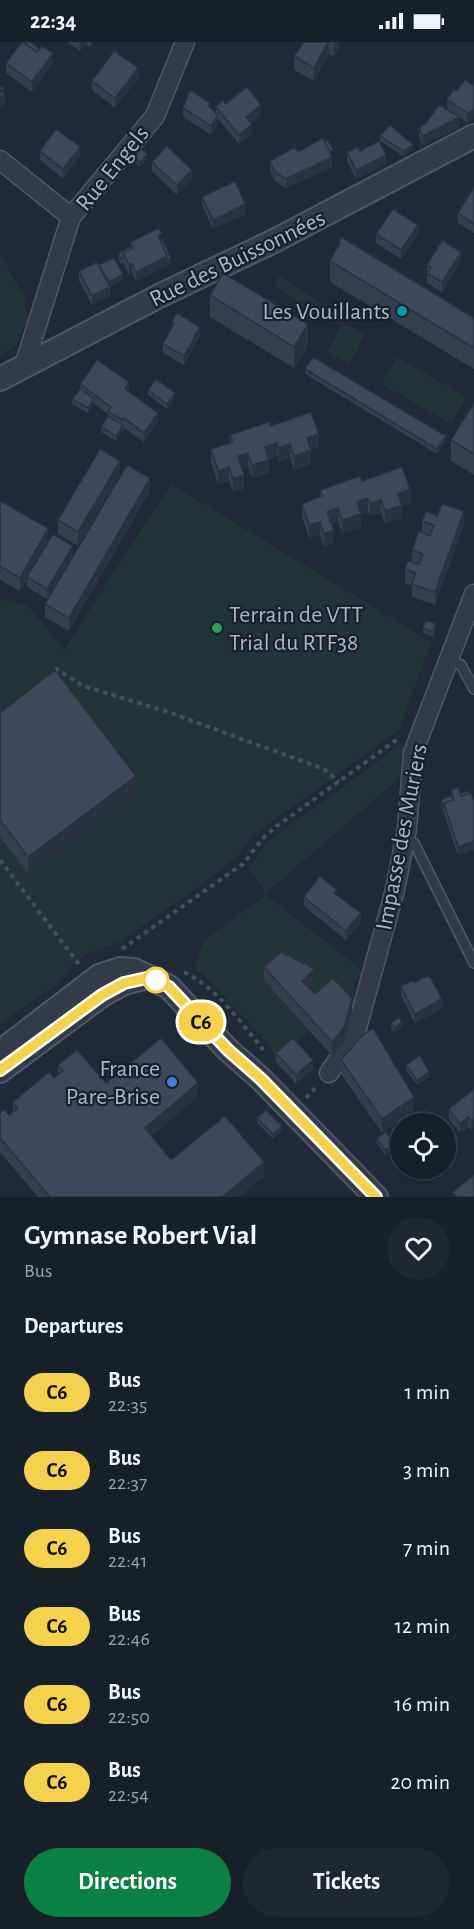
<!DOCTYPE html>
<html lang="en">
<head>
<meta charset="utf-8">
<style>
  body { margin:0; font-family:"Alegreya Sans",sans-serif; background:#202731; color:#f1f3f6; height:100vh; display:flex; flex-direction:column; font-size:22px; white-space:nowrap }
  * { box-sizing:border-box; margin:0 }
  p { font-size:20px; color:#9ea2a8 }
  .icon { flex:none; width:33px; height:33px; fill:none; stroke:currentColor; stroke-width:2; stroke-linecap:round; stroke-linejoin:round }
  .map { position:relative; height:1155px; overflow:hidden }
  .sheet { display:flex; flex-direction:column; background:#171f29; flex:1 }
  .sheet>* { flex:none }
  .badge { padding:0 12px; border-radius:20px; font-size:21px; line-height:39px }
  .controls { position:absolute; left:390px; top:1071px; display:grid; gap:12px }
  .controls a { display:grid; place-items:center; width:66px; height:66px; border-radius:50%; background:#171f29; box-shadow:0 2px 4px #0004,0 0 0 2px #363d46; font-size:30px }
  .map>.badge { position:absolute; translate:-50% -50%; box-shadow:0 0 0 3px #fff }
  h2 { padding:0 24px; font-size:22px; line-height:54px }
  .round { display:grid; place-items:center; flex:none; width:63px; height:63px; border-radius:32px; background:#202731 }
  .head { display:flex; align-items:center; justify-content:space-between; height:102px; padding:0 24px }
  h1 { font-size:28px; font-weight:700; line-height:45px }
  .primary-button { display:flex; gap:12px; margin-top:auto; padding:12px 24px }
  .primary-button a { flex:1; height:69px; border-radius:36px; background:#0b8043; color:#fff; font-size:24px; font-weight:700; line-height:69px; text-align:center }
  .primary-button a+a { background:#202731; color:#f1f3f6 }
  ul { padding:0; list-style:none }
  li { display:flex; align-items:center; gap:18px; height:78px; padding:0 24px }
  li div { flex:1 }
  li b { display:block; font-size:22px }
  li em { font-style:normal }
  li .badge { min-width:66px; font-weight:700; text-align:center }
  .status { display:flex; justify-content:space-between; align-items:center; height:42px; padding:0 30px; background:#171f29; direction:ltr }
  .status svg { height:16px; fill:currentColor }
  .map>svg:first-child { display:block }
  .green { fill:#213538 }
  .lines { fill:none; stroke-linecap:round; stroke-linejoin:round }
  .service-casing { stroke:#505866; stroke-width:12 }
  .minor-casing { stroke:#505866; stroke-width:21 }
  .tertiary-casing { stroke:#505866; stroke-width:26 }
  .path { stroke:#3f5256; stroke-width:4; stroke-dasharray:4.5 4.5; stroke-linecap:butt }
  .service { stroke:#333b48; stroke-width:9 }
  .minor { stroke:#333b48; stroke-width:18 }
  .tertiary { stroke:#333b48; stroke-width:22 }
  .wall { fill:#343e4d }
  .shaded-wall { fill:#2b323f }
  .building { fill:#3d485a; stroke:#2b323f; stroke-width:1.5 }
  .line-casing { stroke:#fff; stroke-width:14 }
  .line { stroke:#f5d24d; stroke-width:9 }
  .culture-dot { fill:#0f9aa8; stroke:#18202c; stroke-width:2 }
  .leisure-dot { fill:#2e9e5b; stroke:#18202c; stroke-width:2 }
  .stop-dot { fill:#fff; stroke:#f5d24d; stroke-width:3 }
  .shop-dot { fill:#3f7fe0; stroke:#18202c; stroke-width:2 }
  .labels { text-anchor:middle; stroke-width:4.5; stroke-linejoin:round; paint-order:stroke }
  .street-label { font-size:24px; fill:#adb5c5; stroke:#18202c }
  .poi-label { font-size:24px; fill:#adb5c5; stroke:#18202c; text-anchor:end }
</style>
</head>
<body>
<div class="status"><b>22:34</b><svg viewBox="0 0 49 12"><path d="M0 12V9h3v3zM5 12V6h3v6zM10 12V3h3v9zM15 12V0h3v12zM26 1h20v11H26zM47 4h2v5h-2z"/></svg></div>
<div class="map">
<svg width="474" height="1155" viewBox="0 0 474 1155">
  <rect width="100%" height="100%" fill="#1f2937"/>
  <path class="green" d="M349,198l125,76v13l-130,-80z
    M0,212l25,44 3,21 -12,26 -16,11z
    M280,233l47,33 -7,10 -47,-33z
    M343,281l22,12 -16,29 -22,-12z
    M397,315l69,40 -15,27 -69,-40z
    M171,442l260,158 -32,88 -147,106 -12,18 -35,28 -85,60 -35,13 -14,11 -12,17 -59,41v-422l5,-3 22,6 37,45z
    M398,702l6,2 -4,12 2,18 -136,117 -17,-25 18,-26 124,-90z
    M266,853l97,76 -9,15 1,22 -19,-20 -21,20 -34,-42 29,65 -34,31 -4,-14 -67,-72 -10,-7 3,-14 7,-16z"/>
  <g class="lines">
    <g class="service-casing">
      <path id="service" d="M450,618l11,5 13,24
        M404,800l10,1 60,120"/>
    </g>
    <g class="minor-casing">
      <path id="minor" d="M0,118l71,57
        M24,324l47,-149 84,-101 30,-74
        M329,1031l26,-38 40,-145 12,-61 6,-76 61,-159"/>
    </g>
    <g class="tertiary-casing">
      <path id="tertiary" d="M0,337l159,-83 117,-56 198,-104
        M0,1010l99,-76 21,-7 14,1 35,17 59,63 33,29 115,118
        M0,1029l102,-76 22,-12 20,-5"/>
    </g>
    <path class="path" d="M55,626l28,18 82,25 159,58 15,13
      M0,818l81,107
      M122,907l121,-85 19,-25 11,-10 126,-91
      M184,930c33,16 56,50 78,76l2,6
      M306,1056l11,-12"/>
    <use href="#service" class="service"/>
    <use href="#minor" class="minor"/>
    <use href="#tertiary" class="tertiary"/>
  </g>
  <path class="wall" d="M67,0h26l-4,5 -3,-3 -6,7z
    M304,0h35v6l-5,9 -5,-3 -15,27 -20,-11v-14z
    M6,21h47l-21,29 -26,-19z
    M138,36l-23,30 -23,-18v-9z
    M474,44l-7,37 -7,-6v10l-37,18 -4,-7v-9l38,-13 -10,-7v-10l9,-8z
    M226,61l35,12 -10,8 1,10 -13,11 -21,-25v5l-7,11 -28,-18v-9l27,-1 6,6v-6z
    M380,94l33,14 -10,6 -23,-15z
    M40,109l40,6 -17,22 -23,-19z
    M298,110l35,3 -1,1v11l-46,21 -11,-7 -5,-11v-9z
    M347,110l39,12 -30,15 -9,-18z
    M134,115l13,2 -7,8 -6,-5z
    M152,120l40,17 -15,16 -25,-24z
    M474,145v46l-16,-10v-10z
    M202,155l43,17 -32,15 -11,-23z
    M376,192h42l-17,25 -25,-16z
    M162,197l9,24 -35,18 -4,-8 -3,1 -6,-11 -2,1 -3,-6v-5l12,-6v-5z
    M339,199l135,77v51l-144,-87v-21l9,-15z
    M461,220l-19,30 -15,-9v-18z
    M99,223l24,14 -13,7v10l-18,9 -13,-24v-10z
    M210,253l98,51 -14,22 -84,-51z
    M172,280l28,14 -16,29 -21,-12v-9l9,-16z
    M305,327l141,72 -9,13 -132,-80z
    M80,342l49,8 29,30 -14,20 -20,-14 -8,13 -15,-9v-5l7,-11v-2l-14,-10 -6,9 -16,-9v-5l8,-10z
    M148,348l27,8 -8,11 -19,-14z
    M474,361v72l-23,-14v-21z
    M271,384l48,21 -8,3v14l-17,6 -4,-12 -12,4 -1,-6 -8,3v14l-17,5 -4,-12 -6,2 2,21 -11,3 -4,-11 -11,3 -7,-21v-14l19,-6v-8z
    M100,407l-22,97 -20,-12v-14z
    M362,439l48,22 -8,3v12l-17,6 -4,-11 -11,3 -2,-4 -7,2v14l-19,5 -4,-11 -6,2 2,19 -10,4 -4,-12 -11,3 -7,-21v-13l18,-7v-7z
    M150,449l-81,140 -24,-14v-13z
    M0,459l48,41 25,13 -26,44 -20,-12v-8l-7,12 -20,-11z
    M422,479l42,4 -29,80 -23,-8v-12l-7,-2v-14l7,-7v-12l10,-17z
    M423,586l13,1 -3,8 -10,-4z
    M0,671l136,79 -108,82 -28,-37z
    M458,745v69l-17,-51v-5l10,-4v-6z
    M337,853l24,27 -15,18 -42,-34v-9z
    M264,925l51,16 -6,5 6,6 37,18 -8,29 -12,15 -68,-76z
    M414,941l28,26 -27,14 -14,-27v-10z
    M391,981l11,4 -8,6 -3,-5z
    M276,1011l37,17 -17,14 -20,-22z
    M341,1018l73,50 -32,23 -41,-59z
    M58,1023l48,18 92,13 -47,40 20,24 93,16 -26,21h-200l-38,-45v-39l9,2 4,-4v-9l45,-28z
    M406,1023l23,12 -12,8 -11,-15z
    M474,1047l-3,41 -3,-3 -8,6 -11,-14v-10z
    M257,1076l25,13 -9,8 -16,-16z
    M377,1096l17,11 -9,6 -8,-12z"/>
  <path class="shaded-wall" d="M80,0h6v2l-6,7z
    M328,0l1,12 -15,27v-13z
    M334,0h5v6l-5,9z
    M53,11v10l-21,29v-10z
    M138,26v10l-23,30v-10z
    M4,46l1,15 -5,6 1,-18z
    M261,63v10l-15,12v-10z
    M474,68v9l-7,4v-10z
    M218,73v9l-7,11v-9z
    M460,75v10l-37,18v-9z
    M252,82v9l-13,11v-9z
    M413,103v5l-10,6v-5z
    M80,105v10l-17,22v-10z
    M147,112v5l-7,8v-5z
    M386,113v9l-30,15v-9z
    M332,115v10l-46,21v-9z
    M192,128v9l-15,16v-10z
    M245,162v10l-32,15v-9z
    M418,183v9l-17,25v-9z
    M461,210v10l-19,30v-10z
    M167,214l4,2v5l-35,18v-9z
    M132,221v10l-3,1v-9z
    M123,232v5l-14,8v-5z
    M110,245v9l-18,9v-9z
    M308,282v22l-14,22v-21z
    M200,285v9l-16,29v-9z
    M129,340v10l-4,-3z
    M175,351v5l-8,11v-5z
    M94,357v5l-6,9v-5z
    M158,371v9l-14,20v-9z
    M123,383v5l-7,11v-5z
    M319,392v13l-8,3v14l-17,6v-14l13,-18z
    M446,394v5l-9,13v-5z
    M277,401v13l-12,4v-13z
    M290,402v14l-12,4v-14z
    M248,411v13l-10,4v-14z
    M269,418v13l-17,5v-13z
    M120,419v14l-42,71v-14z
    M229,425v14l-11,3v-13z
    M244,433v14l-11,3v-13z
    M150,436v13l-81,140v-13z
    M410,447v14l-8,3v12l-17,6v-13l13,-17z
    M368,456v14l-7,2v14l-19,5v-13l15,-18z
    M381,458v13l-11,3v-13z
    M338,466v14l-11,3v-13z
    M464,469v14l-29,80v-13z
    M320,480v13l-11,3v-13z
    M48,486v14l-21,35v2l-7,12v-13z
    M334,488v13l-10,4v-13z
    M73,504v9l-26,44v-10z
    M436,582v5l-3,8v-5z
    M136,734v16l-108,82v-17z
    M474,799v9l-16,6v-9z
    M361,871v9l-15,18v-9z
    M315,927v14l-13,11v-13z
    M352,956v14l-8,29 -12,15v-14z
    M442,957v10l-27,14v-9z
    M402,980v5l-8,6v-5z
    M313,1018v10l-17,14v-9z
    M429,1030v5l-12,8v-5z
    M198,1041v13l-53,45v-13z
    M414,1055v13l-32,23v-14z
    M468,1075v10l-8,6v-9z
    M474,1076v10l-3,2v-9z
    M282,1084v5l-9,8v-5z
    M394,1102v5l-9,6v-5z
    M264,1120v14l-26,21h-16z"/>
  <path class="building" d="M22,0h1l14,10 5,-6 11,7 -21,29 -26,-19z
    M25,0h5l10,7 -3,3 -13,-9z
    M304,0h24l-14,26 -20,-12z
    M114,9l24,17 -23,30 -23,-17z
    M465,38l9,6v24l-7,3 -20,-14 7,-10 2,2z
    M0,43l4,3 -3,3 4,3 -5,5z
    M247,45l14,18 -15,12 6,7 -13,11 -23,-28 7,-7 3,4z
    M243,46l1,1 -18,15v-1z
    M190,48l20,13 -1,3 9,9 -7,11 -28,-18z
    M439,63l21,12 -37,19 -4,-7 7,-6z
    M390,83l23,20 -10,6 -23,-15z
    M56,87l24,18 -17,22 -23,-18z
    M323,96l9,19 -46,22 -11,-7 -5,-11 25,-14 3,5z
    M328,98l5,10 -3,2 -5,-10z
    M379,99l7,14 -30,15 -9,-18 11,-5 2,4z
    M167,104l25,24 -15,15 -25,-23z
    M141,107l6,5 -7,8 -6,-5z
    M235,139l10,23 -32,16 -11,-23z
    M474,145v37l-16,-11z
    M393,167l25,16 -17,25 -25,-16z
    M159,186l3,6 -4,2 9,20 -31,16 -4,-9 -3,2 -6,-12 10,-5 -3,-6z
    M341,195l133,81v30l-144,-87 10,-18 -1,-2z
    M162,197l9,19 -4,2v-4l-7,-16z
    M442,198l19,12 -19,30 -15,-9 4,-6 -4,-2z
    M130,205l1,2 -8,4v5l-2,1 -3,-6z
    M114,216l9,16 -14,8 -10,-17z
    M97,220l13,25 -18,9 -13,-25z
    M223,231l85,51 -14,23 -84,-52z
    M177,271l23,14 -16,29 -21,-12 11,-21 -2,-1z
    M313,315l133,79 -9,13 -132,-80z
    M97,318l32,22 -4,7 33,24 -14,20 -20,-15 -1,2 -15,-8 3,-5 -31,-23z
    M156,337l19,14 -8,11 -19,-14z
    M80,347l14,10 -6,9 -16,-9z
    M474,361v51l-23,-14z
    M311,370l8,22 -12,4 4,12 -17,6 -4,-12 -12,4 -1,-5 -12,4 4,13 -17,5 -4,-12 -10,3 6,19 -11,4 -4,-12 -11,4 -7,-22 22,-7 -3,-7 39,-13 2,4z
    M108,374l15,9 -7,11 -15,-9z
    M100,407l20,12 -42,71 -20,-12z
    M127,423l23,13 -81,140 -24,-14z
    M402,425l8,22 -12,5 4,11 -17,6 -4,-11 -11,3 -2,-5 -11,4 4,12 -19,6 -4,-12 -11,4 7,18 -10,4 -4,-12 -11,3 -7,-21 20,-8 -2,-6 40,-14 2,5z
    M0,459l48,27 -28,50 -20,-12z
    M442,462l22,7 -29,81 -23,-8 4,-11 -11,-4 3,-8 11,3 4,-10 -11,-4 7,-19 11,5 4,-11 -12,-4 4,-10 11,5z
    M53,492l20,12 -26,43 -20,-12z
    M426,578l10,4 -3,8 -10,-4z
    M55,628l81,106 -108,81 -28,-37v-107z
    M458,745l3,9 10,-3 3,8v40l-16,6 -14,-44 10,-3 -3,-10z
    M469,749l1,2 -9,3 -1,-3z
    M451,754l2,4 -9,3v5l-3,-8z
    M320,834l17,14 -3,3 27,20 -15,18 -42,-34z
    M281,910l34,17 -13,12 13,13 18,-16 19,20 -8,30 -12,14 -68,-75z
    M429,933l13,24 -27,15 -14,-28 12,-5 1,2z
    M399,975l3,5 -8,6 -3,-5z
    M373,986l41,69 -32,22 -41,-59 20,-23z
    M161,996l37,45 -53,45 26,32 54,-44 39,46 -42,35h-172l-50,-59v-25l4,-4 5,6 9,-7 -5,-6 36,-30 5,6 9,-7 -5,-6 19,-15 29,33z
    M293,996l20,22 -17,15 -20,-22z
    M420,1013l9,17 -12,8 -11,-15z
    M474,1047v29l-3,3 -3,-4 -8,7 -11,-15z
    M266,1068l16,16 -9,8 -16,-16z
    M386,1090l8,12 -9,6 -8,-12z
    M474,1133v22h-17l-4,-5z"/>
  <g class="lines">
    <g class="line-casing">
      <path id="line" d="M0,1028l102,-75 22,-12 27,-6 18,10 59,63 33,29 115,118"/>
    </g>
    <use href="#line" class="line"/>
  </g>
  <circle class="culture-dot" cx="402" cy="269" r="6"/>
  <circle class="leisure-dot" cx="217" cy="586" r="6"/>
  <circle class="stop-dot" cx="156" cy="938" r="12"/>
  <circle class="shop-dot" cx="172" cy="1040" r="6"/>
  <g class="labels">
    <g class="street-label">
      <text transform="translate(112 126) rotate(-51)" y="8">Rue Engels</text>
      <text transform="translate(237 216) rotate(-26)" y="8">Rue des Buissonnées</text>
      <text transform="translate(401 795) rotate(-79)" y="8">Impasse des Muriers</text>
    </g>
    <g class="poi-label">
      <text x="390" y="277">Les Vouillants</text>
      <text x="229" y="580" text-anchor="start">Terrain de VTT<tspan x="229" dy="28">Trial du RTF38</tspan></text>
      <text x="160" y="1034">France<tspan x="160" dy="28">Pare-Brise</tspan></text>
    </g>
  </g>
</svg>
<div class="controls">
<a><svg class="icon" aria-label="locate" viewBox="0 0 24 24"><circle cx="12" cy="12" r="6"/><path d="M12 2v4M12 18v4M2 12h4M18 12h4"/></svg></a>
</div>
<b class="badge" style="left:201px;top:980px;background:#f5d24d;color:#111">C6</b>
</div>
<section class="sheet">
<div class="head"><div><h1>Gymnase Robert Vial</h1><p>Bus</p></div><a class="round"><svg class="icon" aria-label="heart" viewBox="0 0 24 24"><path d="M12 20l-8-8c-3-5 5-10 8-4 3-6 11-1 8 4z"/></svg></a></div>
<h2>Departures</h2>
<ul>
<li><span class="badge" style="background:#f5d24d;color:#111">C6</span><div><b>Bus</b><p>22:35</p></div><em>1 min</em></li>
<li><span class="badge" style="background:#f5d24d;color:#111">C6</span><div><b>Bus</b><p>22:37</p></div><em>3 min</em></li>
<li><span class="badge" style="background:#f5d24d;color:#111">C6</span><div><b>Bus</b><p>22:41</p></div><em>7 min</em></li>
<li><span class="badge" style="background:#f5d24d;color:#111">C6</span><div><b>Bus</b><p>22:46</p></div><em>12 min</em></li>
<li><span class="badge" style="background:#f5d24d;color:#111">C6</span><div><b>Bus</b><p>22:50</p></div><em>16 min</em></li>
<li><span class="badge" style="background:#f5d24d;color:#111">C6</span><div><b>Bus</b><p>22:54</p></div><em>20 min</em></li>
</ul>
<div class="primary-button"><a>Directions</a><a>Tickets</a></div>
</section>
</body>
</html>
